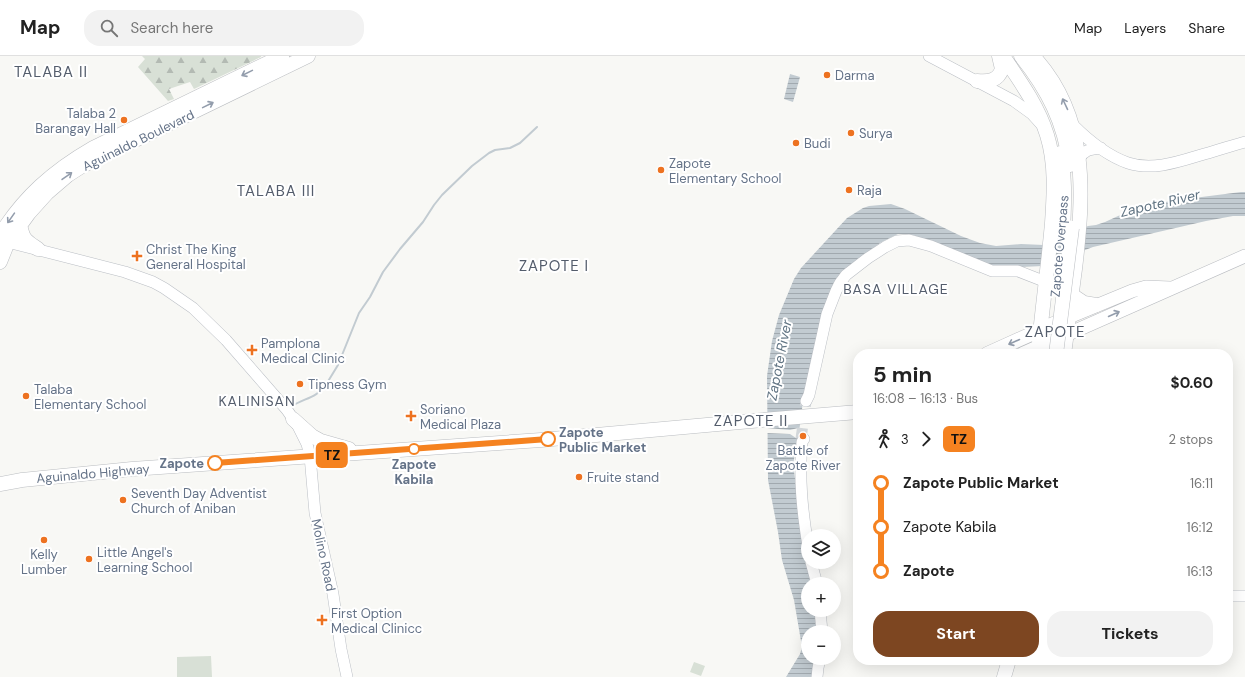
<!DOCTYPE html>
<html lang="en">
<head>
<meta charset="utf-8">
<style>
  body { margin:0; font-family:"DM Sans",sans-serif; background:#f2f2f2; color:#222; height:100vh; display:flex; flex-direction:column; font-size:15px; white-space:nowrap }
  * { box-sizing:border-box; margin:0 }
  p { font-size:13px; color:#767676 }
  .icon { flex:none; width:22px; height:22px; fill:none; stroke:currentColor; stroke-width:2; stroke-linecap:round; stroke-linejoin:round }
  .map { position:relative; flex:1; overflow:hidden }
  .details { position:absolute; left:853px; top:293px; width:380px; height:316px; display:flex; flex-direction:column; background:#fff; border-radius:16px; box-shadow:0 4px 16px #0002 }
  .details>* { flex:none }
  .badge { padding:0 8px; border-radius:6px; font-size:14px; line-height:26px }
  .controls { position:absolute; left:801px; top:473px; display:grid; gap:8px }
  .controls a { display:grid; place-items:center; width:40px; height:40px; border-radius:50%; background:#fff; box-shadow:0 4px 16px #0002; font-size:20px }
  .map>.badge { position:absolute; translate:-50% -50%; box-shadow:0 0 0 2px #fff }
  .legs { display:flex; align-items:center; gap:6px; height:44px; padding:0 20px; font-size:13px }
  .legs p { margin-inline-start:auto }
  .summary { display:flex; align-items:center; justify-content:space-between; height:68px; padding:0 20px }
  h1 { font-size:22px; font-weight:700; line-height:30px }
  .action { display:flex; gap:8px; margin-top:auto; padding:8px 20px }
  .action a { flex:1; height:46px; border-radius:16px; background:#7d4621; color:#fff; font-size:16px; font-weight:700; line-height:46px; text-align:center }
  .action a+a { background:#f2f2f2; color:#222 }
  ul { padding:0 20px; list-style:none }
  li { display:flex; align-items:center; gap:14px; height:44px; font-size:15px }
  li i { display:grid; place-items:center; width:6px; height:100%; margin:0 5px; background:currentColor }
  li i::after { content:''; width:10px; height:10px; margin:-5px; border:3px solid; border-radius:50%; background:#fff }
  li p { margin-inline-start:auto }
  li:first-child i { background:linear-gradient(#0000 50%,currentColor 0) }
  li:last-child i { background:linear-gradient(currentColor 50%,#0000 0) }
  header { display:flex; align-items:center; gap:24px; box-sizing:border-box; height:56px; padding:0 20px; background:#fff; border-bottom:1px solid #e0e0e0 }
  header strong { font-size:19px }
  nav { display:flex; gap:22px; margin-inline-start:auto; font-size:14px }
  .search { width:280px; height:36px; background:#f2f2f2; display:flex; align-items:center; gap:10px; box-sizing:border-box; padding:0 14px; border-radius:16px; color:#767676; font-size:15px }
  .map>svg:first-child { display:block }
  .grass { fill:#d8e0d6 }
  .forest { fill:url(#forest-firs) }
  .water { fill:url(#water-rules) }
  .pier { fill:#f8f8f5 }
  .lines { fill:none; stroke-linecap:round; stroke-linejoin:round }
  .stream { stroke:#c2cbd1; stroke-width:2 }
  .secondary-tunnel { stroke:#d3d7da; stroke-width:11; stroke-dasharray:11 5.5; stroke-linecap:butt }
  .secondary-casing { stroke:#babec4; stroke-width:12 }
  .primary-casing { stroke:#b9bcc1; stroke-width:14 }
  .highway-casing { stroke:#babdc1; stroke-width:15 }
  .secondary { stroke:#fff; stroke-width:11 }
  .primary { stroke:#fff; stroke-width:13 }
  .highway { stroke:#fff; stroke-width:14 }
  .highway-bridge-casing { stroke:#babdc1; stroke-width:15; stroke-linecap:butt }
  .highway-bridge { stroke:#fff; stroke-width:14 }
  .oneway { stroke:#939dac }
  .line-1-casing { stroke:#fff; stroke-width:9 }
  .line-1 { stroke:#f58220; stroke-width:6 }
  .poi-dot { fill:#ed7220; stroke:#fff; stroke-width:1.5 }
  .stop-1-dot { fill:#fff; stroke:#f58220; stroke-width:2 }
  .labels { text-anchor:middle; stroke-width:4; stroke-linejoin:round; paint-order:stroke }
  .poi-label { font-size:13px; fill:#657388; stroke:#fff; text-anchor:start }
  .street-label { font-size:13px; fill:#657388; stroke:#fff }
  .stop-label { font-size:13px; font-weight:bold; fill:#657388; stroke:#fff; text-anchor:start }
  .water-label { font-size:14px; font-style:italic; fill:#617483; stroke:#fff }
  .neighbourhood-label { font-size:14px; letter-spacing:1px; fill:#545d6c; stroke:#fff }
  .quarter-label { font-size:15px; letter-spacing:1px; fill:#545d6c; stroke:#fff }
</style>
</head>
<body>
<header>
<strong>Map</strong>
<div class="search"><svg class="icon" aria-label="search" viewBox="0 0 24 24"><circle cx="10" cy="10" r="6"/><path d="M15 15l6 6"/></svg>Search here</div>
<nav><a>Map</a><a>Layers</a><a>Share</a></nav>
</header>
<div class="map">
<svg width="1245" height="621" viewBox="0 0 1245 621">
  <defs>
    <pattern id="forest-firs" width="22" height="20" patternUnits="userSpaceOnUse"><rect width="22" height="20" fill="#d8e0d6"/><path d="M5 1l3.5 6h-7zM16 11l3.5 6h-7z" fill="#b3bab3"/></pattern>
    <pattern id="water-rules" width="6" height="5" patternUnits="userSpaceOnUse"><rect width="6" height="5" fill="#c2cbd1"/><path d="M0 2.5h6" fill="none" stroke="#a1a9af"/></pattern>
  </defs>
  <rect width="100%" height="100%" fill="#f8f8f5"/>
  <path class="grass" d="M211,600l1,21h-35v-20z
    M694,606l11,4 -4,10 -11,-4z"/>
  <path class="forest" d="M142,0h119v1l-67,32 -4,-7 -21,7 5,10 -6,2 -30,-34 7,-8z"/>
  <path class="water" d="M790,18l10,3 -7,25 -9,-3z
    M1241,136h4v24h-12l-27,5 -113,26 -50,19 -43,2 -9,-1 -78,-32 -8,-1h-7l-18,9 -25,19 -34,55 -18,84 -3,24 -7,40 18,119h-3v26h7l4,22h-11v26h8l-4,19h-26l14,-23 2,-7 -8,-47 -12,-40 -4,-28 -10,-52 -1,-104 5,-35 7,-26 15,-36 7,-11 46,-50 16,-10 6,-2 22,-2 14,5 56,27 19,7 16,3 25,-2 23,1 44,-19 8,-1 9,-3 24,-11 41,-10z"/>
  <path class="pier" d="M766,371l1,1 23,2 8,-2 -2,10 -6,-4 -24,-1z"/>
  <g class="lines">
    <path class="stream" d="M327,327l11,-18 21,-52 11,-16 13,-25 17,-23 23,-27 11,-17 8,-10 30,-29 17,-13 6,-3 15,-2 10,-5 17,-16
      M292,350c13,-8 24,-8 34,-21"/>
    <path class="secondary-tunnel" d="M801,383l5,-38"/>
    <g class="secondary-casing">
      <path id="secondary" d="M929,0l85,45 18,13 9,10
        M1073,69c15,15 35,31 55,38 24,8 50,-1 73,-8 14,-4 29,-9 44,-13
        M1079,103c5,-9 11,-10 22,-11
        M0,184l125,32 28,10 11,6 29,20 33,32 61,70 11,16 9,18 3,12 5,57 18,81 8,55 6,28
        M806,345l3,-6 18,-81 9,-23 4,-8 6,-8 22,-17 17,-11 12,-6 12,-1 22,6 61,25h26l28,11 27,3
        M804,383l-2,3c-3,37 0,67 6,104
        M811,506l6,22
        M1228,540h17
        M820,554l2,22
        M817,621l1,-9 2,-10"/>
    </g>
    <g class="primary-casing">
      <path id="primary" d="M1069,261l63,-26 14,-4 24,1
        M1066,279l179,-79"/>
    </g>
    <g class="highway-casing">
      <path id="highway" d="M1003,0c17,25 35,50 44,79 9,29 7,59 5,88 -4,44 -10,87 -14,131
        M1021,0c27,34 43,65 49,109
        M1033,0c56,60 51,138 42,213 -4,29 -7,57 -11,85
        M977,25c12,1 21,0 25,-12l-3,-13
        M1060,97c6,26 4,53 3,80
        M20,168c3,16 5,16 18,25
        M0,179c24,-38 53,-64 93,-87l189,-92
        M0,206l8,-20 21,-29 18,-20 21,-18 14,-9 43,-21 183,-89
        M1072,239l12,8 12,2
        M987,298l82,-37
        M1023,298l43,-19
        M293,363l19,17 9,5 28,8
        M0,428l22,-4 110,-11 409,-29 210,-19 107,-9
        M1004,621l5,-17"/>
    </g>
    <use href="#secondary" class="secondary"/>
    <use href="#primary" class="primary"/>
    <use href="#highway" class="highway"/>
    <g class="highway-bridge-casing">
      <path id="highway-bridge" d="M1056,298l16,-126"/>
    </g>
    <use href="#highway-bridge" class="highway-bridge"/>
  </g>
  <defs><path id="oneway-shaft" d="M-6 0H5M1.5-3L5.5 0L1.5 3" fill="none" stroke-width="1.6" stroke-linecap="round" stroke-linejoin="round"/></defs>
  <g class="oneway">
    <use href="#oneway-shaft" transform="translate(247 17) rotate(154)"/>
    <use href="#oneway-shaft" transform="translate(1065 48) rotate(-115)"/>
    <use href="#oneway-shaft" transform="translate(208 49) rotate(-26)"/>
    <use href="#oneway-shaft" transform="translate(67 120) rotate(-35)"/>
    <use href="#oneway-shaft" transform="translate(11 162) rotate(125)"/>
    <use href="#oneway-shaft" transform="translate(1114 258) rotate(-24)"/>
    <use href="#oneway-shaft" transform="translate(1014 286) rotate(156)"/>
  </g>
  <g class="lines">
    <g class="line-1-casing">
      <path id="line-1" d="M215,407l333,-24"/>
    </g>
    <use href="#line-1" class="line-1"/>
  </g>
  <g class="poi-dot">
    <circle cx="827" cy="19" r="4"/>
    <circle cx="124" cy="64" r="4"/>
    <circle cx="851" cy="77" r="4"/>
    <circle cx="796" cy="87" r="4"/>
    <circle cx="661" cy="114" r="4"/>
    <circle cx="849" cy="134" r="4"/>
    <path d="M135 194h4v4h4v4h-4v4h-4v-4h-4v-4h4z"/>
    <path d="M250 288h4v4h4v4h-4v4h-4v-4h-4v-4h4z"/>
    <circle cx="300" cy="328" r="4"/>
    <circle cx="26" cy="340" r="4"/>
    <path d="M409 354h4v4h4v4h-4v4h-4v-4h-4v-4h4z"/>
    <circle cx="803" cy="380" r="4"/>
    <circle cx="579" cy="421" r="4"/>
    <circle cx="123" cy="444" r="4"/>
    <circle cx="44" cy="484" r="4"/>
    <circle cx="89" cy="503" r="4"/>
    <path d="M320 558h4v4h4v4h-4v4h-4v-4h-4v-4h4z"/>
  </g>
  <g class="stop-1-dot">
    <circle cx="548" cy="383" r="7"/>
    <circle cx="414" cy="393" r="5"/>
    <circle cx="215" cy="407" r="7"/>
  </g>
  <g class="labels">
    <g class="poi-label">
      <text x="835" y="24">Darma</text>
      <text x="116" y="62" text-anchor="end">Talaba 2<tspan x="116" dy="15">Barangay Hall</tspan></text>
      <text x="859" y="82">Surya</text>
      <text x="804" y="92">Budi</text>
      <text x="669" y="112">Zapote<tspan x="669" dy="15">Elementary School</tspan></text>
      <text x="857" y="139">Raja</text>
      <text x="146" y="198">Christ The King<tspan x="146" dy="15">General Hospital</tspan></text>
      <text x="261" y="292">Pamplona<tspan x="261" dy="15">Medical Clinic</tspan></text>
      <text x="308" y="333">Tipness Gym</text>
      <text x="34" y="338">Talaba<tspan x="34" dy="15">Elementary School</tspan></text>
      <text x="420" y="358">Soriano<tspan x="420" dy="15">Medical Plaza</tspan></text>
      <text x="803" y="399" text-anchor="middle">Battle of<tspan x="803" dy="15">Zapote River</tspan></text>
      <text x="587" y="426">Fruite stand</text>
      <text x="131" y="442">Seventh Day Adventist<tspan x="131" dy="15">Church of Aniban</tspan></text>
      <text x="97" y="501">Little Angel's<tspan x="97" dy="15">Learning School</tspan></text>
      <text x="44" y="503" text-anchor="middle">Kelly<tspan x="44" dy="15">Lumber</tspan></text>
      <text x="331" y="562">First Option<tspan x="331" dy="15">Medical Clinicc</tspan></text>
    </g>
    <g class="street-label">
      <text transform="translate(138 84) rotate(-26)" y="5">Aguinaldo Boulevard</text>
      <text transform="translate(1059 190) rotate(-85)" y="5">Zapote Overpass</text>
      <text transform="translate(93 417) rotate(-5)" y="5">Aguinaldo Highway</text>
      <text transform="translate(324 499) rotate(78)" y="5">Molino Road</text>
    </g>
    <g class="stop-label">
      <text x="559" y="381">Zapote<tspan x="559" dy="15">Public Market</tspan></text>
      <text x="204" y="412" text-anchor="end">Zapote</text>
      <text x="414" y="413" text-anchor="middle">Zapote<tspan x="414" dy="15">Kabila</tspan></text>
    </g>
    <g class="water-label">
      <text transform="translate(1160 147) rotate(-13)" y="5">Zapote River</text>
      <text transform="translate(779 304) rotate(-79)" y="5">Zapote River</text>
    </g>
    <g class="neighbourhood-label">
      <text x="896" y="238">BASA VILLAGE</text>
      <text x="257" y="350">KALINISAN</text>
    </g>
    <g class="quarter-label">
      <text x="51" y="21">TALABA II</text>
      <text x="276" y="140">TALABA III</text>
      <text x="554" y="215">ZAPOTE I</text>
      <text x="1055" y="281">ZAPOTE</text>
      <text x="751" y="370">ZAPOTE II</text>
    </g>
  </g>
</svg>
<div class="controls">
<a><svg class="icon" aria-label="layers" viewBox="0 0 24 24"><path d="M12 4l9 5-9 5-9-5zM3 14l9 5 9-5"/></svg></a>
<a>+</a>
<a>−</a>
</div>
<b class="badge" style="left:332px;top:399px;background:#f58220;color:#111">TZ</b>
<section class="details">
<div class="summary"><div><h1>5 min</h1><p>16:08 – 16:13 · Bus</p></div><b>$0.60</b></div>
<div class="legs"><svg class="icon" aria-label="walk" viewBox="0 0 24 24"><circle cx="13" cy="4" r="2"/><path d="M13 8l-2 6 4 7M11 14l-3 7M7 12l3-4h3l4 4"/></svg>3<svg class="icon" aria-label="forward" viewBox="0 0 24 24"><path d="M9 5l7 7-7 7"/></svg><b class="badge" style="background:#f58220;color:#111">TZ</b><p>2 stops</p></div>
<ul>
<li><i style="color:#f58220"></i><b>Zapote Public Market</b><p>16:11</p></li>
<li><i style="color:#f58220"></i><span>Zapote Kabila</span><p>16:12</p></li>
<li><i style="color:#f58220"></i><b>Zapote</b><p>16:13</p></li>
</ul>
<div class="action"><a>Start</a><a>Tickets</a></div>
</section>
</div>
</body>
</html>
